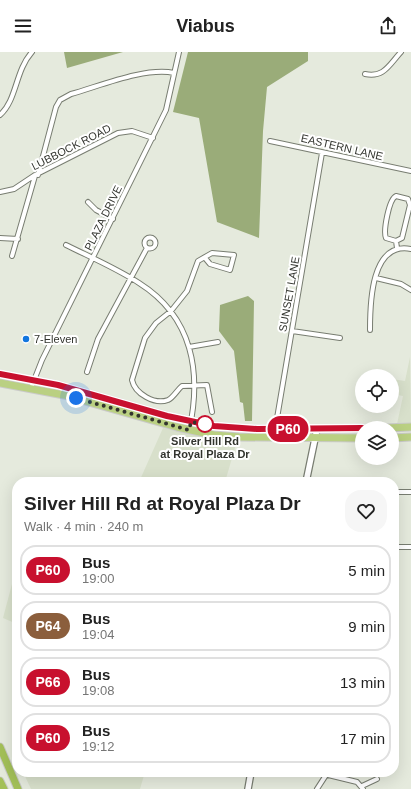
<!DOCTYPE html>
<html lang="en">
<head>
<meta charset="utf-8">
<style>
  body { margin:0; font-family:Arial,sans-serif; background:#f6f6f6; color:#222; height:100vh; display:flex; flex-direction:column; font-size:15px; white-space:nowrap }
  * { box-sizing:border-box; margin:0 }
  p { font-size:13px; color:#767676 }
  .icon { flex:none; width:22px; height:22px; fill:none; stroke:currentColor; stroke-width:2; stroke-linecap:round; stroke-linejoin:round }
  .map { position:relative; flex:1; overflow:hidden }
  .details { position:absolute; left:12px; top:425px; width:387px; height:300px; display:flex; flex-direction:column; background:#fff; border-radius:16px; box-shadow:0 4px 16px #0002 }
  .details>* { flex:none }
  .badge { padding:0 8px; border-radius:13px; font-size:14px; line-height:26px }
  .controls { position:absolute; left:355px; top:317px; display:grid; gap:8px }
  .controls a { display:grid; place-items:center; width:44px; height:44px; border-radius:50%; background:#fff; box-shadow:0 4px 16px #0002; font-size:20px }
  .you { position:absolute; width:20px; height:20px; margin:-10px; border:3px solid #fff; border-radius:50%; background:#1a73e8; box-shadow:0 0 0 6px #1a73e833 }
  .map>.badge { position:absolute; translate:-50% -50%; box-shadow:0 0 0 2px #fff }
  .round { display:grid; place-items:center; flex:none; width:42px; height:42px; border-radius:16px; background:#f6f6f6 }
  .overview { display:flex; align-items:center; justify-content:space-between; height:68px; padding:0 12px }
  h1 { font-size:19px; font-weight:600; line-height:30px }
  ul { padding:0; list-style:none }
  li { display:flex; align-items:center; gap:12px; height:50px; margin:0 8px 6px; padding:0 4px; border:2px solid #e0e0e0; border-radius:16px }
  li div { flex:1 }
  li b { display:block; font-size:15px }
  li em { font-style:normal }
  li .badge { min-width:44px; font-weight:700; text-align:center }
  header { display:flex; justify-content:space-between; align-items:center; height:52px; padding:0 12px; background:#fff; font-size:18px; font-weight:600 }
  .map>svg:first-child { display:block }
  .built { fill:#d8e0cb }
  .forest { fill:#9aac79 }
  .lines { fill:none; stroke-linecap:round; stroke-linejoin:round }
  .minor-casing { stroke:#787d71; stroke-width:6 }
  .tertiary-casing { stroke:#787d71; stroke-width:8 }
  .primary-casing { stroke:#cacac9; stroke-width:9 }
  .trunk-casing { stroke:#cacac9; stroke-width:9 }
  .minor { stroke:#fff; stroke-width:4 }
  .tertiary { stroke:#fff; stroke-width:5.5 }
  .primary { stroke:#bad082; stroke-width:7 }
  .trunk { stroke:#a3c058; stroke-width:7 }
  .line-casing { stroke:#fff; stroke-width:9 }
  .line { stroke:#c8102e; stroke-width:6 }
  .walk { stroke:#32342e; stroke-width:4; stroke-dasharray:0 7.2 }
  .poi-dot { fill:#1276df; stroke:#fff; stroke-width:1.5 }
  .stop-dot { fill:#fff; stroke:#c8102e; stroke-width:2 }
  .labels { text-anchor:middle; stroke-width:4; stroke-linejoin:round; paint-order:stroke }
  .street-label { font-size:11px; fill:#32342e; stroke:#fff }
  .poi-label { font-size:11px; fill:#32342e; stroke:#fff; text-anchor:start }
  .stop-label { font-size:11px; font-weight:bold; fill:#32342e; stroke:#fff }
</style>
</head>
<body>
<header><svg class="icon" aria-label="menu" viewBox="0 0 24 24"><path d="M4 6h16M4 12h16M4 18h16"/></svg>Viabus<svg class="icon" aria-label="share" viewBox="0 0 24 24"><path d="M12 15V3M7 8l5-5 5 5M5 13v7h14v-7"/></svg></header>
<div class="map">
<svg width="411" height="737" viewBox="0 0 411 737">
  <rect width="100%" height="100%" fill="#e5eadd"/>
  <path class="built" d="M410,305l1,66 -14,1 6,-28 -11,-2v-15l13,2z
    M163,376l40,9 34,4 -12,41h-86z
    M17,513v59l-14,-6z
    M23,720h122l-5,17h-109z"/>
  <path class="forest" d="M64,0h59l-56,16z
    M188,0h120v9l-41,26 -4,44 -4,107 -42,-16 -18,-104 -26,-6z
    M248,244l6,5 -2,120h-7l-2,-18 -3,-1 -6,-51 -15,-20 1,-26z"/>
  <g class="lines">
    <g class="minor-casing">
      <path id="minor" d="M365,22c19,4 24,-9 36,-22
        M0,63c17,-15 15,-44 32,-63
        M270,89l141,30
        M38,123l18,-68 4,-7 11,-6c29,-8 74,-27 103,-21
        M0,140l14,-3 21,-14 83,-42 14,-2 21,7
        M88,150l8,8 17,9
        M144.5 191a5.5 5.5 0 1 1 11 0a5.5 5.5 0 1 1-11 0Z
        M0,186l18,1
        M396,189l-10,-3c-3,-7 3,-39 10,-42l12,3 2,6 -7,29 -1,4 -6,3 1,7
        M66,193c24,12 50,23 73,38 54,34 63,90 50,148
        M12,204l23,-80
        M205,206l5,6 20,6 4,-15 -22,-2 -14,8 -11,30 -16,20 -15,12 -11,15 -13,42c3,14 23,25 36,20 6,-3 9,-10 14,-14l25,-1 5,27
        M376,226l25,6 10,6
        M370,278c0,-27 1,-89 41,-81
        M292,279l48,7
        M189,295l29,-5
        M87,320l11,-33 49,-91
        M31,336l11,-28 124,-250 13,-58
        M275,378l47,-277
        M394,440h17
        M394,495h17
        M316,720l41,10 6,7
        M362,734l15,-7
        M317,737l11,-17"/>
    </g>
    <g class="tertiary-casing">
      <path id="tertiary" d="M306,430l11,-53
        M248,737l3,-17"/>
    </g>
    <g class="primary-casing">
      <path id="primary" d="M0,322l58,11 109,31 48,10 42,3 105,-1
        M0,331l64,12 113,32 37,8 25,2 123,1
        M387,376l24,-1
        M392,386l19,-1"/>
    </g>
    <g class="trunk-casing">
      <path id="trunk" d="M0,695l18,42
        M0,729l4,8"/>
    </g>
    <use href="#minor" class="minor"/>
    <use href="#tertiary" class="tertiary"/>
    <use href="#primary" class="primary"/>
    <use href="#trunk" class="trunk"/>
  </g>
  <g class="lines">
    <g class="line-casing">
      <path id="line" d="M0,322l58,11 109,31 47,10 43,3 105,-1"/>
    </g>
    <use href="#line" class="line"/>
    <path class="walk" d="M76,346l113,32 2,-8 14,2"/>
  </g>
  <circle class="poi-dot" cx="26" cy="287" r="4"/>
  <circle class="stop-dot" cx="205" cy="372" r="8"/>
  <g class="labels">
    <g class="street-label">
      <text transform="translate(71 95) rotate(-27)" y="4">LUBBOCK ROAD</text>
      <text transform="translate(342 95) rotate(13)" y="4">EASTERN LANE</text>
      <text transform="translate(103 166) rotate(-64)" y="4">PLAZA DRIVE</text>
      <text transform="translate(289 242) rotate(-80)" y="4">SUNSET LANE</text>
    </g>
    <g class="poi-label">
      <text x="34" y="291">7-Eleven</text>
    </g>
    <g class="stop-label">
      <text x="205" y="393">Silver Hill Rd<tspan x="205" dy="13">at Royal Plaza Dr</tspan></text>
    </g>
  </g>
</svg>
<div class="controls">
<a><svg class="icon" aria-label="locate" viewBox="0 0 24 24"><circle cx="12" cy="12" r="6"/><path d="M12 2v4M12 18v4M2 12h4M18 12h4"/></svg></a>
<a><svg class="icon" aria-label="layers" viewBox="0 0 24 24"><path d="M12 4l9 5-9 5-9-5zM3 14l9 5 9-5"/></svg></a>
</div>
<div class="you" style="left:76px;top:346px"></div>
<b class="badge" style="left:288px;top:377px;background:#c8102e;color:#fff">P60</b>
<section class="details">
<div class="overview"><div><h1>Silver Hill Rd at Royal Plaza Dr</h1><p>Walk · 4 min · 240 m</p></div><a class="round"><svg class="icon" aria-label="heart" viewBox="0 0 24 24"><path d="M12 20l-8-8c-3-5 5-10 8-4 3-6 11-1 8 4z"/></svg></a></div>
<ul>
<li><span class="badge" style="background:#c8102e;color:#fff">P60</span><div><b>Bus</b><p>19:00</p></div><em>5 min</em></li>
<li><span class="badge" style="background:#8b5e3c;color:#fff">P64</span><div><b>Bus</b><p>19:04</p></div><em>9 min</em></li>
<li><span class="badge" style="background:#c8102e;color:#fff">P66</span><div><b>Bus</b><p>19:08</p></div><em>13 min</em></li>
<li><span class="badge" style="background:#c8102e;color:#fff">P60</span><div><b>Bus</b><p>19:12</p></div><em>17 min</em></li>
</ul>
</section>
</div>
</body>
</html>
